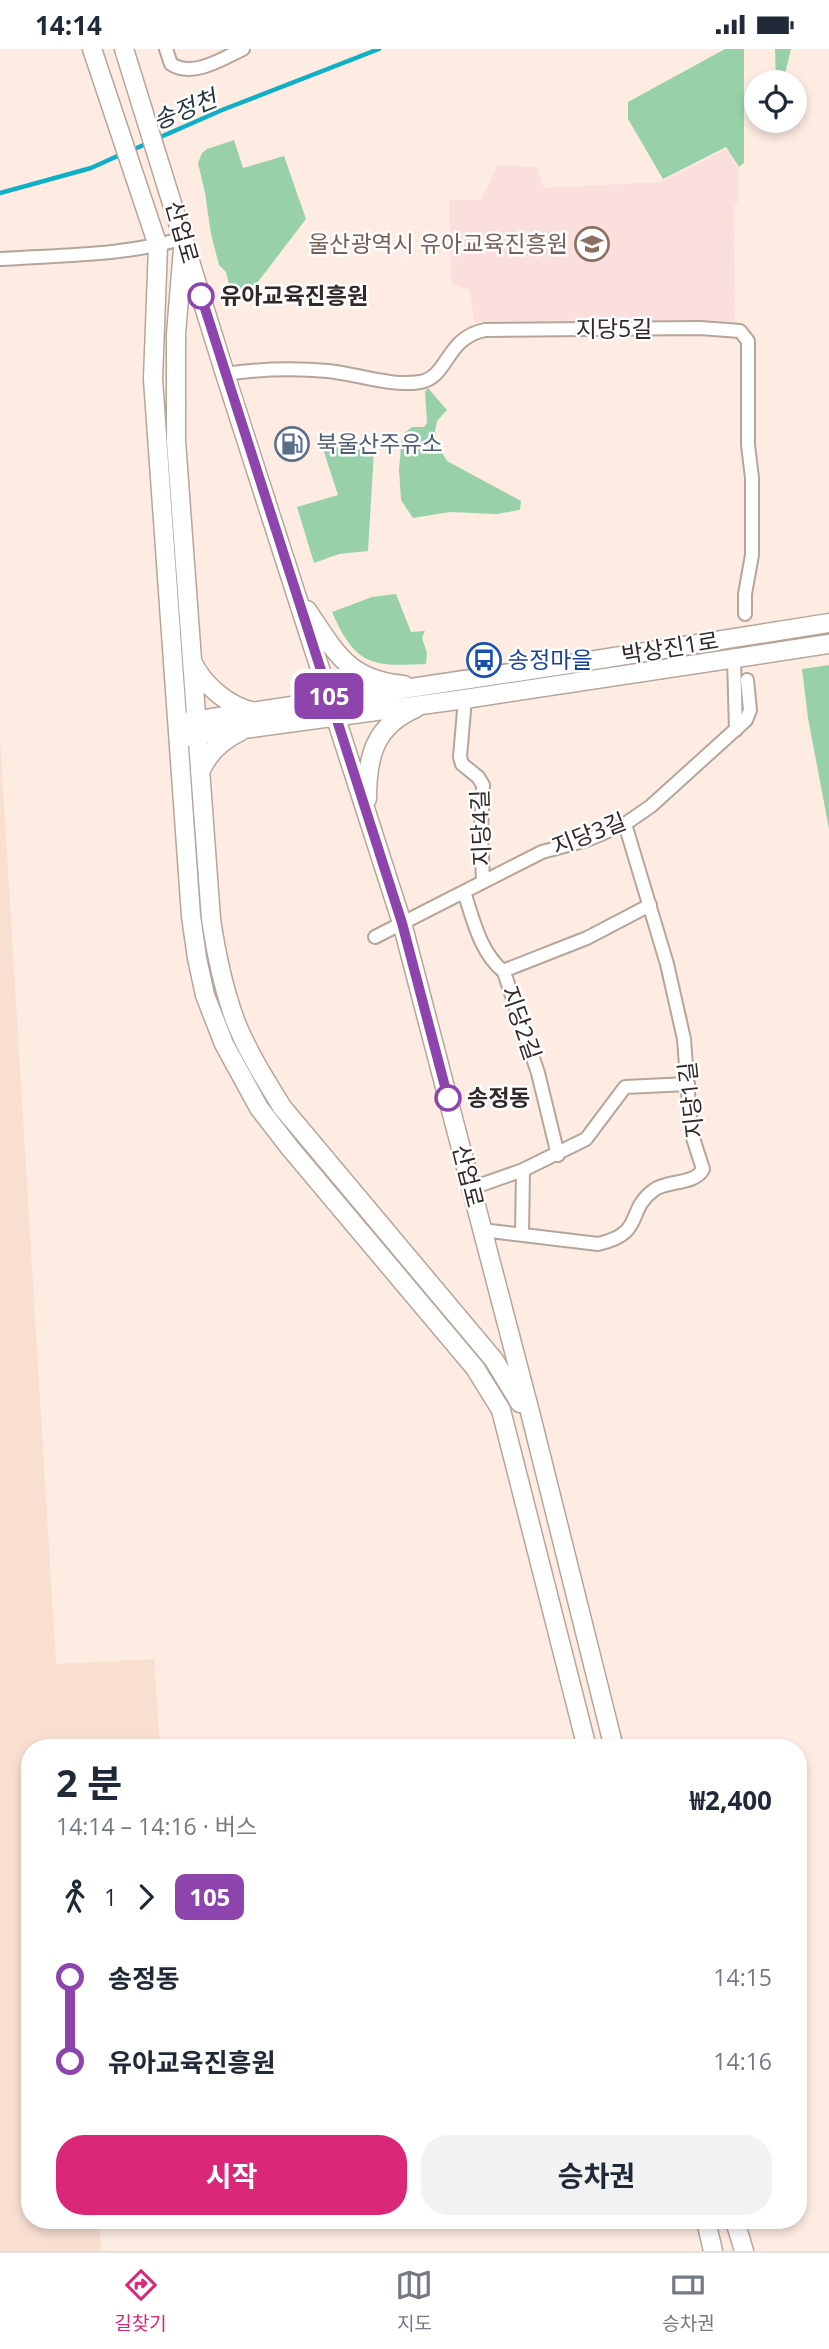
<!DOCTYPE html>
<html lang="ko">
<head>
<meta charset="utf-8">
<style>
  body { margin:0; font-family:"Open Sans","Noto Sans KR",sans-serif; background:#f2f2f3; color:#1f2937; height:100vh; display:flex; flex-direction:column; font-size:26px; white-space:nowrap }
  * { box-sizing:border-box; margin:0 }
  p { font-size:23px; color:#747a83 }
  .icon { flex:none; width:38px; height:38px; fill:none; stroke:currentColor; stroke-width:2; stroke-linecap:round; stroke-linejoin:round }
  .map { position:relative; flex:1; overflow:hidden }
  .side { position:absolute; left:21px; top:1690px; width:786px; height:490px; display:flex; flex-direction:column; background:#fff; border-radius:28px; box-shadow:0 4px 10px #0003 }
  .side>* { flex:none }
  .badge { padding:0 14px; border-radius:10px; font-size:24px; line-height:46px }
  .buttons { position:absolute; left:744px; top:21px; display:grid; gap:14px }
  .buttons a { display:grid; place-items:center; width:63px; height:63px; border-radius:50%; background:#fff; box-shadow:0 4px 10px #0003; font-size:35px }
  .map>.badge { position:absolute; translate:-50% -50%; box-shadow:0 0 0 4px #fff }
  .legs { display:flex; align-items:center; gap:10px; height:77px; padding:0 35px; font-size:23px }
  .legs p { margin-inline-start:auto }
  .head { display:flex; align-items:center; justify-content:space-between; height:119px; padding:0 35px }
  h1 { font-size:38px; font-weight:700; line-height:52px }
  .cta { display:flex; gap:14px; margin-top:auto; padding:14px 35px }
  .cta a { flex:1; height:80px; border-radius:28px; background:#db2777; color:#fff; font-size:28px; font-weight:700; line-height:80px; text-align:center }
  .cta a+a { background:#f2f2f3; color:#1f2937 }
  ul { padding:0 35px; list-style:none }
  li { display:flex; align-items:center; gap:24px; height:84px; font-size:26px }
  li i { display:grid; place-items:center; width:10px; height:100%; margin:0 9px; background:currentColor }
  li i::after { content:''; width:18px; height:18px; margin:-9px; border:5px solid; border-radius:50%; background:#fff }
  li p { margin-inline-start:auto }
  li:first-child i { background:linear-gradient(#0000 50%,currentColor 0) }
  li:last-child i { background:linear-gradient(currentColor 50%,#0000 0) }
  .status { display:flex; justify-content:space-between; align-items:center; height:49px; padding:0 35px; background:#fff; direction:ltr }
  .status svg { height:19px; fill:currentColor }
  .menu { display:flex; justify-content:space-around; align-items:center; height:98px; border-top:2px solid #e0e1e3; background:#fff; font-size:19px; color:#747a83 }
  .menu a { display:grid; justify-items:center; gap:4px }
  .menu .current { color:#db2777 }
  .map>svg:first-child { display:block }
  .built { fill:#f8dfd0 }
  .education { fill:#fadfdc }
  .green { fill:#98d1a9 }
  .lines { fill:none; stroke-linecap:round; stroke-linejoin:round }
  .stream { stroke:#0fafc8; stroke-width:4.5 }
  .street-casing { stroke:#b6a59b; stroke-width:16 }
  .secondary-casing { stroke:#b6a59b; stroke-width:21 }
  .street { stroke:#fff; stroke-width:12 }
  .secondary { stroke:#fff; stroke-width:18 }
  .line-1-casing { stroke:#fff; stroke-width:16 }
  .line-1 { stroke:#8e44ad; stroke-width:10 }
  .stop-1-dot { fill:#fff; stroke:#8e44ad; stroke-width:3.5 }
  .labels { text-anchor:middle; stroke-width:5; stroke-linejoin:round; paint-order:stroke }
  .street-label { font-size:23px; fill:#312a26; stroke:#fff }
  .education-label { font-size:23px; fill:#785e54; stroke:#fff; text-anchor:end }
  .stop-label { font-size:23px; font-weight:bold; fill:#312a26; stroke:#fff; text-anchor:start }
  .service-label { font-size:23px; fill:#4e5e75; stroke:#fff; text-anchor:start }
  .transit-label { font-size:23px; fill:#164399; stroke:#fff; text-anchor:start }
  .water-label { font-size:24px; font-style:italic; fill:#1e353a; stroke:#fff }
</style>
</head>
<body>
<div class="status"><b>14:14</b><svg viewBox="0 0 49 12"><path d="M0 12V9h3v3zM5 12V6h3v6zM10 12V3h3v9zM15 12V0h3v12zM26 1h20v11H26zM47 4h2v5h-2z"/></svg></div>
<div class="map">
<svg width="829" height="2202" viewBox="0 0 829 2202">
  <rect width="100%" height="100%" fill="#feece2"/>
  <path class="built" d="M0,689l56,926 98,-5 6,89h-130v473h69l2,30h-101z"/>
  <path class="education" d="M726,100l12,20 1,31 -5,6 1,117 -261,-1 -4,-32 -19,-6 -2,-84h32l17,-35 39,2 7,21 117,-6z"/>
  <path class="green" d="M725,0h19v114l-5,4 -13,-20 -63,32 -35,-60v-17z
    M775,0h16l-8,33h-7z
    M234,91l9,28 41,-12 22,63 -52,68 -23,6 -5,-21 -7,-7 -8,-31 -6,-41 -7,-30 4,-10 5,-4z
    M428,339l19,22 -10,11 -2,10 3,15 9,15 74,40 -1,9 -24,4 -46,-2 -37,6 -12,-18 -2,-30 3,-35 10,-8h12l3,-4 -2,-31z
    M325,397l49,5 -6,100 -29,3 -25,9 -17,-56 41,-12 -15,-46z
    M396,545l15,38 14,-1 -3,7 5,15 -1,11c-55,3 -71,1 -94,-52l40,-15z
    M829,616v164l-21,-111 -6,-49z"/>
  <g class="lines">
    <path class="stream" d="M156,90l66,-29 157,-61
      M130,102l18,-8
      M0,144l91,-25 31,-14"/>
    <g class="street-casing">
      <path id="street" d="M166,0l5,15c22,14 51,-5 72,-15
        M0,210c61,-4 125,-3 184,-21
        M225,325c34,-5 69,-6 103,-3 30,3 63,16 92,11 29,-5 25,-44 65,-52l215,-2 40,3 8,10v104l4,33v77l-7,39v20
        M734,609l2,72
        M465,650l-5,58 2,7 16,13 5,8 -2,46 2,51
        M464,843c10,30 16,60 40,80
        M375,888l167,-85 45,-12 38,-16 26,-18 95,-86 4,-10 -3,-30
        M558,1106l-20,-82 -34,-101 4,-3 79,-31 63,-33
        M472,1139l51,-18 63,-31 39,-52 63,-3
        M482,1181l116,14c48,-11 27,-33 56,-54 14,-10 41,-5 49,-21l-12,-37 -7,-93 -17,-75 -42,-140
        M522,1186l1,-65"/>
    </g>
    <g class="secondary-casing">
      <path id="secondary" d="M92,0l66,197 -5,133 38,537 6,42 8,37 19,49 35,64 31,40 185,220 26,42 86,338
        M124,0l101,325 177,549 128,489 84,336
        M183,199l-7,86v107l35,478c5,34 12,68 24,101 12,31 30,59 47,87l212,253 26,43
        M307,561c29,43 41,70 97,75
        M192,612c11,24 37,46 63,51
        M186,673c214,-31 429,-65 643,-99
        M186,688l279,-38 364,-55
        M200,723c8,-19 22,-32 41,-41
        M367,750c0,-42 7,-73 49,-91
        M706,2172l7,30
        M735,2172l9,30"/>
    </g>
    <use href="#street" class="street"/>
    <use href="#secondary" class="secondary"/>
  </g>
  <g class="lines">
    <g class="line-1-casing">
      <path id="line-1" d="M201,247l201,627 46,175"/>
    </g>
    <use href="#line-1" class="line-1"/>
  </g>
  <defs>
    <g id="school-ring" transform="scale(1.75)"><circle r="9.5" fill="#fff" stroke="#8d6e63" stroke-width="1.5"/><path d="M0-5L7-2L0 1L-7-2ZM-4 1L0 2.5L4 1V4Q0 6-4 4Z" fill="#8d6e63"/></g>
    <g id="fuel-ring" transform="scale(1.75)"><circle r="9.5" fill="#fff" stroke="#5c6f8a" stroke-width="1.5"/><path d="M-5.5-6h7V0h2V4h1.3V-2.5L3-4.5l.8-.8L6-3V5H2.5V1h-1V6h-7ZM-4.2-4.7v3.2H.2V-4.7Z" fill="#5c6f8a"/></g>
    <g id="bus-ring" transform="scale(1.75)"><circle r="9.5" fill="#fff" stroke="#1a4fb4" stroke-width="1.5"/><path d="M-5-6H5V4H4V6H2V4H-2V6H-4V4H-5ZM-3.5-4V0h7V-4ZM-3.5 1.2v1.5H-2V1.2ZM2 1.2v1.5H3.5V1.2Z" fill="#1a4fb4"/></g>
  </defs>
  <g fill-rule="evenodd">
    <use href="#school-ring" x="592" y="195"/>
    <use href="#fuel-ring" x="292" y="395"/>
    <use href="#bus-ring" x="484" y="611"/>
  </g>
  <g class="stop-1-dot">
    <circle cx="201" cy="247" r="12"/>
    <circle cx="448" cy="1049" r="12"/>
  </g>
  <g class="labels">
    <g class="street-label">
      <text transform="translate(182 183) rotate(74)" y="8">산업로</text>
      <text x="614" y="288">지당5길</text>
      <text transform="translate(670 599) rotate(-9)" y="8">박상진1로</text>
      <text transform="translate(481 779) rotate(-92)" y="8">지당4길</text>
      <text transform="translate(589 785) rotate(-21)" y="8">지당3길</text>
      <text transform="translate(521 974) rotate(71)" y="8">지당2길</text>
      <text transform="translate(691 1051) rotate(-96)" y="8">지당1길</text>
      <text transform="translate(468 1127) rotate(76)" y="8">산업로</text>
    </g>
    <g class="education-label">
      <text x="568" y="203">울산광역시 유아교육진흥원</text>
    </g>
    <g class="stop-label">
      <text x="220" y="255">유아교육진흥원</text>
      <text x="467" y="1057">송정동</text>
    </g>
    <g class="service-label">
      <text x="316" y="403">북울산주유소</text>
    </g>
    <g class="transit-label">
      <text x="508" y="619">송정마을</text>
    </g>
    <g class="water-label">
      <text transform="translate(185 61) rotate(-22)" y="8">송정천</text>
    </g>
  </g>
</svg>
<div class="buttons">
<a><svg class="icon" aria-label="locate" viewBox="0 0 24 24"><circle cx="12" cy="12" r="6"/><path d="M12 2v4M12 18v4M2 12h4M18 12h4"/></svg></a>
</div>
<b class="badge" style="left:329px;top:647px;background:#8e44ad;color:#fff">105</b>
<section class="side">
<div class="head"><div><h1>2 분</h1><p>14:14 – 14:16 · 버스</p></div><b>₩2,400</b></div>
<div class="legs"><svg class="icon" aria-label="walk" viewBox="0 0 24 24"><circle cx="13" cy="4" r="2"/><path d="M13 8l-2 6 4 7M11 14l-3 7M7 12l3-4h3l4 4"/></svg>1<svg class="icon" aria-label="forward" viewBox="0 0 24 24"><path d="M9 5l7 7-7 7"/></svg><b class="badge" style="background:#8e44ad;color:#fff">105</b></div>
<ul>
<li><i style="color:#8e44ad"></i><b>송정동</b><p>14:15</p></li>
<li><i style="color:#8e44ad"></i><b>유아교육진흥원</b><p>14:16</p></li>
</ul>
<div class="cta"><a>시작</a><a>승차권</a></div>
</section>
</div>
<nav class="menu">
<a class="current"><svg class="icon" aria-label="directions" viewBox="0 0 24 24"><path d="M12 3l9 9-9 9-9-9zM9 14v-3h6M13 9l2 2-2 2"/></svg>길찾기</a>
<a><svg class="icon" aria-label="map" viewBox="0 0 24 24"><path d="M3 6l6-2 6 2 6-2v14l-6 2-6-2-6 2zM9 4v14M15 6v14"/></svg>지도</a>
<a><svg class="icon" aria-label="tickets" viewBox="0 0 24 24"><path d="M3 7h18v10H3zM15 7v10"/></svg>승차권</a>
</nav>
</body>
</html>
